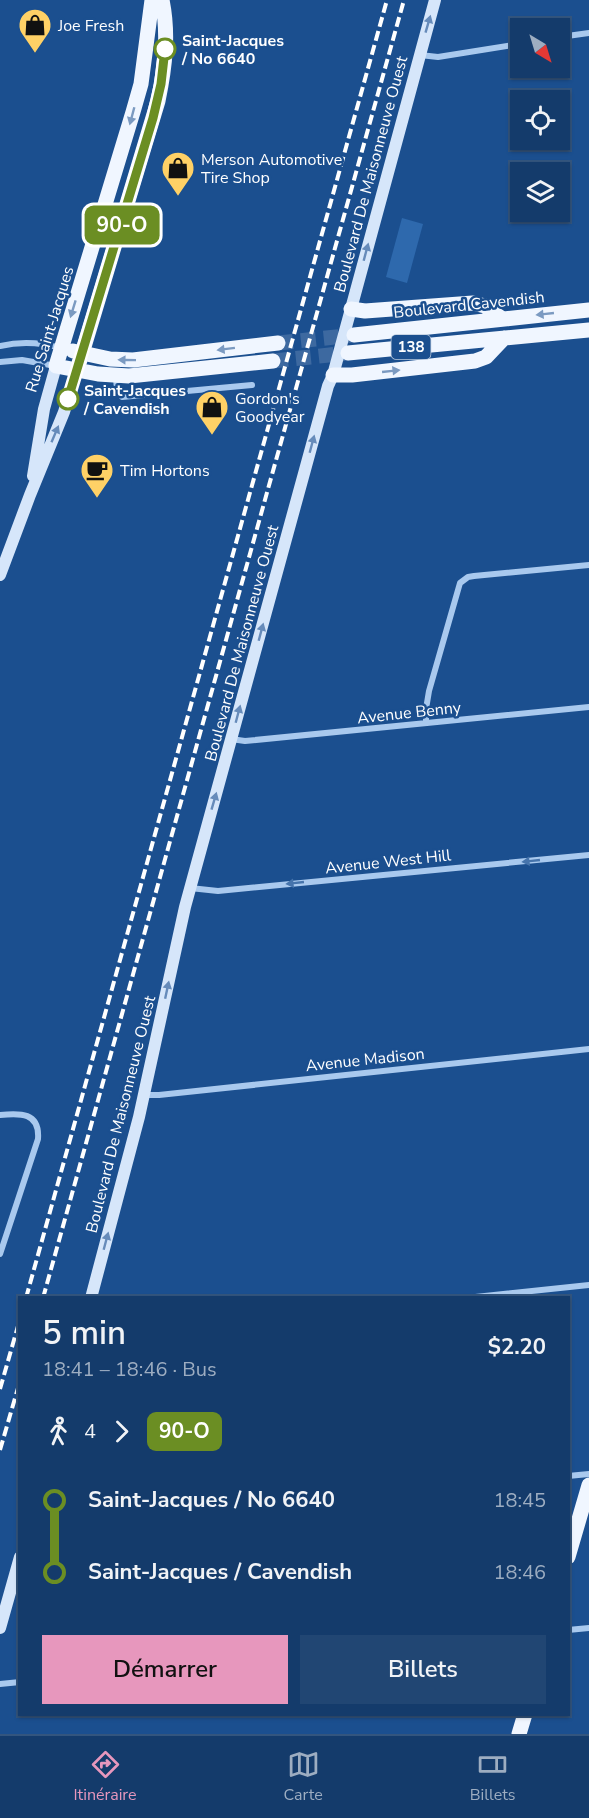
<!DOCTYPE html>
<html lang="fr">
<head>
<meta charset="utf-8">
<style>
  body { margin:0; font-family:"Nunito Sans",sans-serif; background:#214673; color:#f1f3f6; height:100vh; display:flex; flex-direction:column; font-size:22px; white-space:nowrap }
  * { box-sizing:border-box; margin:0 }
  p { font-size:20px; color:#9dadc1 }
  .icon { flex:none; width:33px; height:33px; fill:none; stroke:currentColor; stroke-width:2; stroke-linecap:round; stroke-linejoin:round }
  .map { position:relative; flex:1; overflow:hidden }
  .drawer { position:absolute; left:18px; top:1296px; width:552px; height:420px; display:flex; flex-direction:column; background:#143b6b; border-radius:0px; box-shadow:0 2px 4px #0004,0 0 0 2px #33557e }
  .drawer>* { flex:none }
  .badge { padding:0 12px; border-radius:9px; font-size:21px; line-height:39px }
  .needle { width:39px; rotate:142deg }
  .buttons { position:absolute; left:510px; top:18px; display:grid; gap:12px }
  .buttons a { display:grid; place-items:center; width:60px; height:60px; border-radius:0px; background:#143b6b; box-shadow:0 2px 4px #0004,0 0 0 2px #33557e; font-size:30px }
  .map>.badge { position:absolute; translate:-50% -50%; box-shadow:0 0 0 3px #fff }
  .legs { display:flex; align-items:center; gap:9px; height:66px; padding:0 24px; font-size:20px }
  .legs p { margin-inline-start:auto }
  .summary { display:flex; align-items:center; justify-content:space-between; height:102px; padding:0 24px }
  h1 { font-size:33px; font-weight:600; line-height:45px }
  .action { display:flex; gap:12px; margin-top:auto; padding:12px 24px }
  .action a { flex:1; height:69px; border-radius:0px; background:#e797bd; color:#111; font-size:24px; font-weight:600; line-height:69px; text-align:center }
  .action a+a { background:#214673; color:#f1f3f6 }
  ul { padding:0 24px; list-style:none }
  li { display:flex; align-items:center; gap:21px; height:72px; font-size:22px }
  li i { display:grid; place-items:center; width:9px; height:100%; margin:0 8px; background:currentColor }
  li i::after { content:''; width:15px; height:15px; margin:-8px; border:4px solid; border-radius:50%; background:#143b6b }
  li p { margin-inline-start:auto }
  li:first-child i { background:linear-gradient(#0000 50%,currentColor 0) }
  li:last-child i { background:linear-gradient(currentColor 50%,#0000 0) }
  .tab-bar { display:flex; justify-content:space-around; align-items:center; height:84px; border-top:2px solid #33557e; background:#143b6b; font-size:16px; color:#9dadc1 }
  .tab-bar a { display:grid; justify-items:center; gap:3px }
  .tab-bar .current { color:#e797bd }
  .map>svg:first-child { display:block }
  .pitch { fill:#2e69ad }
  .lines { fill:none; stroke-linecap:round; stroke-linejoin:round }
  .primary-tunnel { stroke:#3d69a0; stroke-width:15; stroke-dasharray:15 8; stroke-linecap:butt }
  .street { stroke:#a9c9ee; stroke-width:6 }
  .secondary { stroke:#d6e6fa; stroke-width:12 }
  .primary { stroke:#f0f6ff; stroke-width:15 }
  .rail { stroke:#fff; stroke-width:4; stroke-dasharray:10 4.5; stroke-linecap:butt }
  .oneway { fill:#668bba }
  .oneway2 { fill:#7b9ac1 }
  .oneway3 { fill:#4674ac }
  .line-1-casing { stroke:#fff; stroke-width:14 }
  .line-1 { stroke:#6b8e23; stroke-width:9 }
  .stop-1-dot { fill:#fff; stroke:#6b8e23; stroke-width:3 }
  .labels { text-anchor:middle; stroke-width:5; stroke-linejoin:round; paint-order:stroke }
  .shield { fill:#1b4f8f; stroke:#bbcadd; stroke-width:1.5 }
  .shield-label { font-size:15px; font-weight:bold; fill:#fff }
  .poi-label { font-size:16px; fill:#fff; stroke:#1b4f8f; text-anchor:start }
  .stop-label { font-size:16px; font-weight:bold; fill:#fff; stroke:#1b4f8f; text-anchor:start }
  .street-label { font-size:16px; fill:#fff; stroke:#1b4f8f }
</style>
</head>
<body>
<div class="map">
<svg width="589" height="1734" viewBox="0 0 589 1734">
  <rect width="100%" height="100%" fill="#1b4f8f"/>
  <path class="pitch" d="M402,218l21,6 -16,59 -21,-6z"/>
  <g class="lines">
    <path class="primary-tunnel" d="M278,343l76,-8
      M273,361l75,-8"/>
    <path class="street" d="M560,37l29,-4
      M420,55l18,2 82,-13
      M0,346c21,-5 40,-4 61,2
      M0,362l22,-2 34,6
      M116,376l1,16 5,5 130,-12
      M426,723v-14l3,-18 31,-108 8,-6 6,-1 115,-11
      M231,739l14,2 344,-34
      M190,888l28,3 371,-36
      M144,1095h15l430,-46
      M0,1115c20,-2 40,-3 38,24l-38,115
      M466,1298l123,-13
      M568,1476l21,-2
      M568,1630l21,-2
      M0,1684l20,-2"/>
    <path class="secondary" d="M33,476l11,-67 12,-43
      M0,575l30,-80 34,-83 13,-42
      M91,1298l48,-181 46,-210 143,-521 5,-11 102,-375
      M0,1628l20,-71"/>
    <path class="primary" d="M152,0l-11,84 -8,28 -77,254 42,8 31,2 144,-15
      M351,309l14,2 108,-8 12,3 16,12
      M354,335l235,-25
      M73,351l37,8 23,1 145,-17
      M348,353l241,-23
      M77,370l81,-269c7,-34 11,-67 4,-101
      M333,375h19l123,-14 11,-4 18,-19
      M568,1557l21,-72
      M519,1734l6,-20"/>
    <path class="rail" d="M26,1298l361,-1298
      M43,1298l361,-1298
      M0,1389l20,-70
      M0,1450l20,-69"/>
  </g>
  <defs><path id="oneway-solid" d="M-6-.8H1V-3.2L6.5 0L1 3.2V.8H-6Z" transform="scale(1.5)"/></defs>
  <g class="oneway">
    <use href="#oneway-solid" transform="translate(428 24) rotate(-74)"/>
    <use href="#oneway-solid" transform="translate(366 252) rotate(-75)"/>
    <use href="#oneway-solid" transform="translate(55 434) rotate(-67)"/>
    <use href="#oneway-solid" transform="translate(312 444) rotate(-75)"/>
    <use href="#oneway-solid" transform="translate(261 632) rotate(-75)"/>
    <use href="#oneway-solid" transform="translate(238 714) rotate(-75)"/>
    <use href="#oneway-solid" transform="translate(214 801) rotate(-74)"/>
    <use href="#oneway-solid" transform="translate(167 990) rotate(-78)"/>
    <use href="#oneway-solid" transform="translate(106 1241) rotate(-75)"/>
  </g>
  <g class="oneway2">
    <use href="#oneway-solid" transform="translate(132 116) rotate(105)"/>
    <use href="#oneway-solid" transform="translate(73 309) rotate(107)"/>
    <use href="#oneway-solid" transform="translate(545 314) rotate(174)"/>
    <use href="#oneway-solid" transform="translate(226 349) rotate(173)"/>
    <use href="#oneway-solid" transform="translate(127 360) rotate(-179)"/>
    <use href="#oneway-solid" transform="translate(391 371) rotate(-6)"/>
  </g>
  <g class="oneway3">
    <use href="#oneway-solid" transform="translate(531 861) rotate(174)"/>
    <use href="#oneway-solid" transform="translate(295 883) rotate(174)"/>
  </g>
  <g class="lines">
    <g class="line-1-casing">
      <path id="line-1" d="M68,399l85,-281 8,-34 4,-35"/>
    </g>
    <use href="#line-1" class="line-1"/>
  </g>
  <defs>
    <g id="shop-pin" transform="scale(1.725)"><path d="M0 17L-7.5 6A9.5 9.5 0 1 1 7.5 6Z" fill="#ffd166" stroke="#1b4f8f"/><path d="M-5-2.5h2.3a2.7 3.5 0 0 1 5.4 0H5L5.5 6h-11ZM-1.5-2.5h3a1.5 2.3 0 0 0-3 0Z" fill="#111"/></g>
    <g id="cafe-pin" transform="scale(1.725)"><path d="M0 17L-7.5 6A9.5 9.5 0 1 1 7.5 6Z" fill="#ffd166" stroke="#1b4f8f"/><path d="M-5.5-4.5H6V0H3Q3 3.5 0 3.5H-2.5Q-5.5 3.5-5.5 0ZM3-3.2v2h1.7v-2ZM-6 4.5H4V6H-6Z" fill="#111"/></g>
  </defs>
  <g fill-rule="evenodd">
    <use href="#shop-pin" x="35" y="25"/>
    <use href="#shop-pin" x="178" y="168"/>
    <use href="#shop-pin" x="212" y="407"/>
    <use href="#cafe-pin" x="97" y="470"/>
  </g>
  <g class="stop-1-dot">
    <circle cx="165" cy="49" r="10"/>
    <circle cx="68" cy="399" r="10"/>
  </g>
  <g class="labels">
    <rect class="shield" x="391.5" y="335" width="39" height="24" rx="4.5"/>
    <g class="shield-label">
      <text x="411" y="352">138</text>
    </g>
    <g class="poi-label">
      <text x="58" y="31">Joe Fresh</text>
      <text x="201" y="165">Merson Automotive<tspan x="201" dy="18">Tire Shop</tspan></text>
      <text x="235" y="404">Gordon's<tspan x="235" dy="18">Goodyear</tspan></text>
      <text x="120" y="476">Tim Hortons</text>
    </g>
    <g class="stop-label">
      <text x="182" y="46">Saint-Jacques<tspan x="182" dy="18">/ No 6640</tspan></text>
      <text x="84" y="396">Saint-Jacques<tspan x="84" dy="18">/ Cavendish</tspan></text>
    </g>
    <g class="street-label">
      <text transform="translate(370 174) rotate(-75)" y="6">Boulevard De Maisonneuve Ouest</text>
      <text transform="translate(469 304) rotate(-6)" y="6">Boulevard Cavendish</text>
      <text transform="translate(49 329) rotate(-73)" y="6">Rue Saint-Jacques</text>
      <text transform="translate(241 643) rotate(-75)" y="6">Boulevard De Maisonneuve Ouest</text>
      <text transform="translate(409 712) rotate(-6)" y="6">Avenue Benny</text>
      <text transform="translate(388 861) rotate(-6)" y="6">Avenue West Hill</text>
      <text transform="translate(365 1059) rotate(-6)" y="6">Avenue Madison</text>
      <text transform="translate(120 1114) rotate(-76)" y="6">Boulevard De Maisonneuve Ouest</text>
    </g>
  </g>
</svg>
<div class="buttons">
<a><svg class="needle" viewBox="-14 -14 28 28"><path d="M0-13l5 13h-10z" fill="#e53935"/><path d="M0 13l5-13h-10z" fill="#9dadc1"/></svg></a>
<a><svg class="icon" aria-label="locate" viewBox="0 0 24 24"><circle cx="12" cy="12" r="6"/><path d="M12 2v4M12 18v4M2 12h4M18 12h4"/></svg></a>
<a><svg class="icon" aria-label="layers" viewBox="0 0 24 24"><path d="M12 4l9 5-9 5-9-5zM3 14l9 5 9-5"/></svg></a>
</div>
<b class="badge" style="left:122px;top:225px;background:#6b8e23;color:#fff">90-O</b>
<section class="drawer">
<div class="summary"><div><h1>5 min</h1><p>18:41 – 18:46 · Bus</p></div><b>$2.20</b></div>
<div class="legs"><svg class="icon" aria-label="walk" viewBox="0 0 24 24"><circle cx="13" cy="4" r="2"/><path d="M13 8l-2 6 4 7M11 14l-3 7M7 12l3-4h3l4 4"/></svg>4<svg class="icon" aria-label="forward" viewBox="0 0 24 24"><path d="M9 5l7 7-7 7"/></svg><b class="badge" style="background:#6b8e23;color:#fff">90-O</b></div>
<ul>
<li><i style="color:#6b8e23"></i><b>Saint-Jacques / No 6640</b><p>18:45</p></li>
<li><i style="color:#6b8e23"></i><b>Saint-Jacques / Cavendish</b><p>18:46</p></li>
</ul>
<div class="action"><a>Démarrer</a><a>Billets</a></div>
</section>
</div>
<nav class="tab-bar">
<a class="current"><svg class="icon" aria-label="directions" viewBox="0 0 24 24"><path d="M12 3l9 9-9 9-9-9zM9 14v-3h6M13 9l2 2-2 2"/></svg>Itinéraire</a>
<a><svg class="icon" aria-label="map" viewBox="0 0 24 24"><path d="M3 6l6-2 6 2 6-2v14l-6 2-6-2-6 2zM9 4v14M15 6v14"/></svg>Carte</a>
<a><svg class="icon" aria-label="tickets" viewBox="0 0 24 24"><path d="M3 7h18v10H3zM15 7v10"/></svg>Billets</a>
</nav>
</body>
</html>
